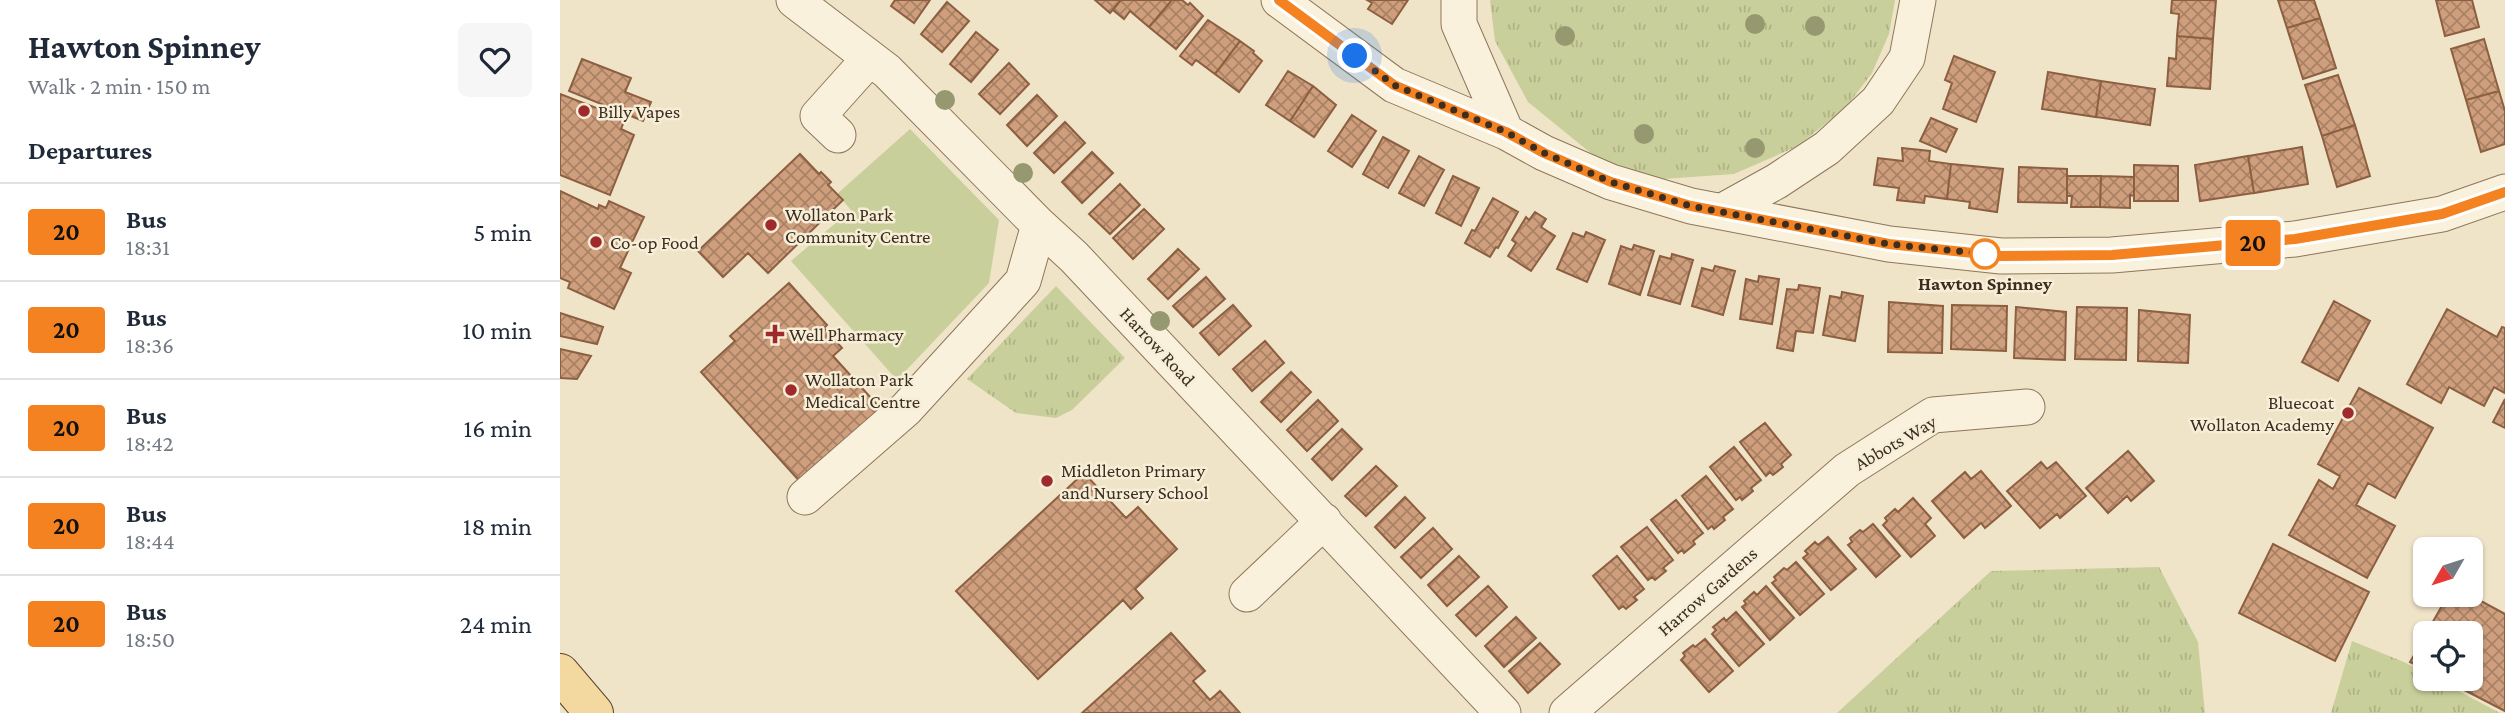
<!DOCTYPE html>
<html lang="en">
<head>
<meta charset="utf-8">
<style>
  body { margin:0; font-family:"Crimson Pro",serif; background:#f6f6f7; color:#1f2937; height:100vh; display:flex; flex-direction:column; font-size:26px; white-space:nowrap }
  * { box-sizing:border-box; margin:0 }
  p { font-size:23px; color:#747a83 }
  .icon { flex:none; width:38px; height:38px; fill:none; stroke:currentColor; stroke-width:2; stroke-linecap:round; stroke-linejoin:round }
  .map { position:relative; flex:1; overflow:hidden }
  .details { display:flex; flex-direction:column; background:#fff; width:560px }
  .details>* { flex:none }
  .badge { padding:0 14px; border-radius:5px; font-size:24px; line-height:46px }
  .needle { width:46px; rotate:231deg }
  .tools { position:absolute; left:1853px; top:537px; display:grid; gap:14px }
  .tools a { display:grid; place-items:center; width:70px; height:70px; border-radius:10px; background:#fff; box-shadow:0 2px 5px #0004; font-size:35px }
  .you { position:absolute; width:35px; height:35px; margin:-18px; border:5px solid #fff; border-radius:50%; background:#1a73e8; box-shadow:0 0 0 10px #1a73e833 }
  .map>.badge { position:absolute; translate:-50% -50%; box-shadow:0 0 0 4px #fff }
  h2 { padding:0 28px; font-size:26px; line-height:63px }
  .round { display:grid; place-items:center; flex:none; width:74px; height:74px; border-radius:10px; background:#f6f6f7 }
  .summary { display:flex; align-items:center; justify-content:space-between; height:119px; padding:0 28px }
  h1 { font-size:33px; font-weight:700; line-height:52px }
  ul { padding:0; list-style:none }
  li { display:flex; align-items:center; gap:21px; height:98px; padding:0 28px; border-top:2px solid #e0e1e3 }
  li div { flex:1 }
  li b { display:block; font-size:26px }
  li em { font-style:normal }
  li .badge { min-width:77px; font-weight:700; text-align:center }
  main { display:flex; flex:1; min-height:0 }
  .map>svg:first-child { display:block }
  .grass { fill:url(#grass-tufts) }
  .garden { fill:#c9cf9b }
  .building { fill:url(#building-cross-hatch); stroke:#8d5f41; stroke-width:2 }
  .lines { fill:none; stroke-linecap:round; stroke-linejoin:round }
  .minor-casing { stroke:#8d765c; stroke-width:37 }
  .major-casing { stroke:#5b4430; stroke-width:40 }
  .minor { stroke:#faf1dc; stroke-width:35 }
  .major { stroke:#f3d9a0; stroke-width:38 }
  .tree { fill:#96986f }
  .line-casing { stroke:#fff; stroke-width:16 }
  .line { stroke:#f58220; stroke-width:10 }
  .walk { stroke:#3d2e20; stroke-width:7; stroke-dasharray:0 12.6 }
  .poi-dot { fill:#9e2a2b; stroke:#f7eed8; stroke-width:2.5 }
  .stop-dot { fill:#fff; stroke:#f58220; stroke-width:3.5 }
  .labels { text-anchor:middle; stroke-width:5; stroke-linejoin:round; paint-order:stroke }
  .poi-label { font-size:19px; fill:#3d2e20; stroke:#f7eed8; text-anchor:start }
  .stop-label { font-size:19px; font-weight:bold; fill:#3d2e20; stroke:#f7eed8 }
  .street-label { font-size:19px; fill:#3d2e20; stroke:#f7eed8 }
</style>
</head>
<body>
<main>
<section class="details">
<div class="summary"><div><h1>Hawton Spinney</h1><p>Walk · 2 min · 150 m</p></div><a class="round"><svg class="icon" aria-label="heart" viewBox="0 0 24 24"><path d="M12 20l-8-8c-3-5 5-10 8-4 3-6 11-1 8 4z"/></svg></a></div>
<h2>Departures</h2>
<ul>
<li><span class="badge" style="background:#f58220;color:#111">20</span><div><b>Bus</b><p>18:31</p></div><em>5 min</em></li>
<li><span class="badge" style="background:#f58220;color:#111">20</span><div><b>Bus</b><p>18:36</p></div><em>10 min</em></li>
<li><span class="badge" style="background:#f58220;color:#111">20</span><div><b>Bus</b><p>18:42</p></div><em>16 min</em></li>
<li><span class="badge" style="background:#f58220;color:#111">20</span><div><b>Bus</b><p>18:44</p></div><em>18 min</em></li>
<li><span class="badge" style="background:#f58220;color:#111">20</span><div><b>Bus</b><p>18:50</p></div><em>24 min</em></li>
</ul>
</section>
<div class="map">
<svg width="1945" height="713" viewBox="0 0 1945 713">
  <defs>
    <pattern id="grass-tufts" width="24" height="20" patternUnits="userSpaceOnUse" patternTransform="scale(1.75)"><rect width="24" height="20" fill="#c9cf9b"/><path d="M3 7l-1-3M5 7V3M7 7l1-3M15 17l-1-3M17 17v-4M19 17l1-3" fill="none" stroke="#aeb285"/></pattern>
    <pattern id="building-cross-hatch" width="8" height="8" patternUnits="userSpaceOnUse" patternTransform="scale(1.75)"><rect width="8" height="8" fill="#cf9f7d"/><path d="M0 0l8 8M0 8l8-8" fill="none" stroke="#a98266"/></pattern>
  </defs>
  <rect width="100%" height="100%" fill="#f0e4c8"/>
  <path class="grass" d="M930,0h405l-6,34 -17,39 -25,33 -49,40 -64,28 -70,5 -66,-20 -70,-57 -33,-61z
    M496,286l69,72 -53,52 -16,8 -40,-5 -49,-34z
    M1599,567l39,75 7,71h-368l154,-142z
    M1792,641l52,21 21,11 1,6h10l64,34h-169z"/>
  <path class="garden" d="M350,129l89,91 -10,63 -92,97 -106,-119 60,-51 -14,-16z"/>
  <path class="building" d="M335,0h35l-16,23 -23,-17z
    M535,0h26l-11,13z
    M561,0h51l-23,27 -19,-16 -6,8 -11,-9z
    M612,0h10l6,5 2,-2 13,13 -27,33 -27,-22z
    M807,0h41l-16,24 -24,-15 4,-6z
    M1612,0h44l-3,39 -36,-3 2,-22 -8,-1z
    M1718,0h36l6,18 -33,10z
    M1876,0h36l7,27 -34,9z
    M387,2l22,19 -27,31 -21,-18z
    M1760,18l16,50 -33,11 -16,-51z
    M648,20l32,21 -25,33 -19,-14 -4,5 -12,-9z
    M416,32l22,18 -27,32 -21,-18z
    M1617,36l36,3 -3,50 -43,-3 2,-28 7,1z
    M1924,39l15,52 -33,9 -15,-51z
    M680,41l14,10 -1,2 9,8 -23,31 -24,-18z
    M1394,56l41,16 -19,50 -33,-13 9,-26 -7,-3z
    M22,59l49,19 -6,14 26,10 -8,19 -74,-30z
    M449,63l20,21 -29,30 -21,-20z
    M728,71l25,15 -23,35 -24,-16z
    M1488,72l53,9 -5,36 -54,-8z
    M1778,75l17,50 -33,11 -17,-51z
    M1541,81l54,8 -5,36 -54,-8z
    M753,86l23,19 -22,32 -24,-16z
    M1939,91l6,20v33l-24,8 -15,-52z
    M0,94l65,25 -4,10 13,6 -24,60 -50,-20z
    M477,95l20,21 -30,30 -20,-21z
    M792,115l24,16 -24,36 -24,-16z
    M1371,118l26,11 -11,23 -26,-11z
    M505,122l20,21 -31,30 -20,-20z
    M1795,125l15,51 -33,11 -15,-51z
    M823,137l26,14 -21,37 -25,-14z
    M1742,147l6,37 -54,9 -6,-37z
    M1342,148l28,3 -1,10 22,3 -4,35 -22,-3 -1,7 -27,-3 2,-12 -25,-3 4,-27 25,3z
    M532,152l21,21 -31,30 -20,-21z
    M240,154l19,20 2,-2 10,10 -3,3 15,15 -75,73 -20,-20 -25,24 -25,-26z
    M859,156l25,14 -20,36 -25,-13z
    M1688,156l6,37 -54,8 -5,-36z
    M1391,164l52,5 -6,43 -28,-4 1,-6 -23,-3z
    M1574,165l44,1v35h-44z
    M1459,167l48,2v34l-49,-1z
    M893,176l26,12 -18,38 -25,-13z
    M1507,176h34l-1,31h-29l1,-11h-5z
    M1541,176l33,1v19l-4,-1v13l-30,-1z
    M560,184l20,21 -30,29 -21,-20z
    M0,191l38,18 1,-4 7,3 3,-7 35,16 -24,51 11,5 -17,36 -46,-21 2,-6 -10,-4z
    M933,198l25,14 -20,36 -2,-1 -6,10 -25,-14 7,-13 3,1z
    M584,209l20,20 -31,30 -20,-21z
    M975,212l11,7 -5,8 14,9 -24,35 -23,-15 8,-13 -4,-3 14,-23 3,3z
    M1026,232l19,8 -18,42 -30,-13 16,-36 11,4z
    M1074,245l20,6 -14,44 -31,-11 12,-38 11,4z
    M618,249l21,20 -31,30 -20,-20z
    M1112,254l21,6 -13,44 -32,-9 12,-39 11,3z
    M1155,266l20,5 -12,44 -31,-9 10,-38 11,3z
    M1199,276l20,3 -7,45 -32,-5 6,-40 12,3z
    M646,277l19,22 -32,28 -20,-21z
    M229,283l38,42 -3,3 18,20 -9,8 48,53 -78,76 -102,-113 34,-31 -5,-5z
    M1239,285l21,3 -7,45 -17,-2 -3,20 -16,-3 10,-59 11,1z
    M1282,292l21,4 -8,45 -32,-6 7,-39 11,2z
    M1774,301l36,20 -32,60 -36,-19z
    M1329,302l54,4 -1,47 -54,-1z
    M673,305l18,21 -32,29 -19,-22z
    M1392,305l55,1 -1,45 -55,-2z
    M1456,307l50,5 -1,48 -51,-2z
    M1517,307l50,1 -1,52 -51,-1z
    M1887,309l50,28 5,-10 3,1v65l-11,-6 -10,19 -35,-19 -8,16 -34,-19z
    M1579,310l51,5 -2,48 -50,-2z
    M0,313l43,14 -6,17 -37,-8z
    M705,341l19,22 -32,28 -19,-22z
    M0,349l31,7 -14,23 -17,-1z
    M731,372l20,20 -30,30 -20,-20z
    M1799,388l74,40 -38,70 -27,-15 -12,22 39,21 -28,52 -78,-43 30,-55 14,9 7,-13 -22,-12z
    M1945,399v29l-12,-6z
    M758,400l20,21 -31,30 -20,-21z
    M1205,423l26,32 -10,9 2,3 -10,8 -3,-3 -4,4 -26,-34z
    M782,429l20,20 -30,31 -20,-21z
    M1174,447l27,33 -10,8 2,3 -11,9 -2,-3 -4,3 -26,-33z
    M1568,451l26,30 -23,20 -4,-5 -19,17 -22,-25z
    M1481,462l6,7 9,-7 30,34 -26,22 -3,-4 -17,14 -33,-37z
    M816,466l21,20 -31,30 -21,-20z
    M1421,471l30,35 -26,22 -4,-5 -17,15 -32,-37 33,-29 6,7z
    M524,473l42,45 12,-11 39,42 -42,40 8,9 -12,11 -8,-9 -85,79 -82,-88z
    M1146,476l27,33 -10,8 2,3 -11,9 -2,-3 -4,3 -26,-33z
    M845,497l20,21 -30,30 -20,-21z
    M1353,498l18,20 -6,6 10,12 -24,21 -28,-32 4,-4 -2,-3 10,-9 3,3z
    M1116,500l27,33 -10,8 2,3 -11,9 -2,-3 -4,3 -27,-33z
    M1313,524l27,32 -24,21 -28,-32 4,-3 -2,-4 10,-8 3,2z
    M1087,527l26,33 -10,8 3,3 -11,9 -3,-3 -4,3 -27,-33z
    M873,528l19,21 -31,29 -20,-21z
    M1268,537l28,32 -25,21 -28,-32 5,-4 -3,-3 10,-9 3,3z
    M1713,544l96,48 -34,69 -96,-48z
    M899,556l20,21 -32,29 -19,-21z
    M1057,556l27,33 -10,8 3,3 -11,9 -3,-3 -4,3 -26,-33z
    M1236,562l28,32 -24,21 -28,-32 4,-3 -2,-3 10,-9 3,2z
    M928,586l19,21 -31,29 -20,-21z
    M1206,586l28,32 -24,22 -28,-33 4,-3 -2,-3 10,-9 3,3z
    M1888,595h22l35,19v97l-62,-32h28v-45h-45z
    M1176,612l28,32 -25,22 -27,-32 4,-4 -3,-3 11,-9 2,3z
    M956,617l20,21 -32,29 -19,-21z
    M611,633l34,38 -12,10 17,19 10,-9 20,22h-158z
    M1866,635v35l-16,-8z
    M1145,639l28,32 -24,21 -28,-32 4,-4 -2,-3 10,-8 2,2z
    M980,643l20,21 -32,29 -19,-22z"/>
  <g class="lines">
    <g class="minor-casing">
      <path id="minor" d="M234,0l93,71 152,154 35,32 429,456
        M719,0l115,85 112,47 38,21 67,29 80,24 198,38 112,12 111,-1 183,-16 147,-25 63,-22
        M899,0v24l47,108
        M278,135l-20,-19 52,-58
        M1161,212l56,-31 50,-33 51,-47 29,-43 11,-58
        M245,497l101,-88 117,-128 16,-56
        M687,594l77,-73
        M1007,713l280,-243 86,-55 94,-8"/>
    </g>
    <g class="major-casing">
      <path id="major" d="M0,673l34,40"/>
    </g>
    <use href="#minor" class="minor"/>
    <use href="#major" class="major"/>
  </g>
  <g class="tree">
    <circle cx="1195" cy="24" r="10"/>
    <circle cx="1255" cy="26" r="10"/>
    <circle cx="1005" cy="36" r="10"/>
    <circle cx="385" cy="100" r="10"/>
    <circle cx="1084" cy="134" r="10"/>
    <circle cx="1195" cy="148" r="10"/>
    <circle cx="463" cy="173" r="10"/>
    <circle cx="600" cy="321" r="10"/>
  </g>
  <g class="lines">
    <g class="line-casing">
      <path id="line" d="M719,0l115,85 112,47 38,21 67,29 80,24 198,38 112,12 111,-1 183,-16 147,-25 63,-22"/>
    </g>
    <use href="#line" class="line"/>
    <path class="walk" d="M795,56l39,29 112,47 38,21 67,29 80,24 198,38 96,10"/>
  </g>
  <g class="poi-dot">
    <circle cx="24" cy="111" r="7"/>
    <circle cx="211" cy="225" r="7"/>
    <circle cx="36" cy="242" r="7"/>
    <path d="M211.5 323.5h7v7h7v7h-7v7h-7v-7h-7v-7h7z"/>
    <circle cx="231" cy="390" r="7"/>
    <circle cx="1788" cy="413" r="7"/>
    <circle cx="487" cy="481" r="7"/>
  </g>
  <circle class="stop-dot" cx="1425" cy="254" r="14"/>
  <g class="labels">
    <g class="poi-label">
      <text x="38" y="118">Billy Vapes</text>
      <text x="225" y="221">Wollaton Park<tspan x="225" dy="22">Community Centre</tspan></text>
      <text x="50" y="249">Co-op Food</text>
      <text x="229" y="341">Well Pharmacy</text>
      <text x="245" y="386">Wollaton Park<tspan x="245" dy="22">Medical Centre</tspan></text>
      <text x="1774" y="409" text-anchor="end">Bluecoat<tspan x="1774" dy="22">Wollaton Academy</tspan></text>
      <text x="501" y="477">Middleton Primary<tspan x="501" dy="22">and Nursery School</tspan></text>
    </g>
    <g class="stop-label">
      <text x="1425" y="290">Hawton Spinney</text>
    </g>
    <g class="street-label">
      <text transform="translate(598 346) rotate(47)" y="7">Harrow Road</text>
      <text transform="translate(1335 442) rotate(-30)" y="7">Abbots Way</text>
      <text transform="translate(1147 591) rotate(-41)" y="7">Harrow Gardens</text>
    </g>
  </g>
</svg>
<div class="tools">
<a><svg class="needle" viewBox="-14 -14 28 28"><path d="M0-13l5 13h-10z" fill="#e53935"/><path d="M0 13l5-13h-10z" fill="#747a83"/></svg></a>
<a><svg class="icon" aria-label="locate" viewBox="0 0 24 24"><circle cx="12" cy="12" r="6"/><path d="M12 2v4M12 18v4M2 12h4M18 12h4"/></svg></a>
</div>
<div class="you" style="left:795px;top:56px"></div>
<b class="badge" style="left:1693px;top:243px;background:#f58220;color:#111">20</b>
</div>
</main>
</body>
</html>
